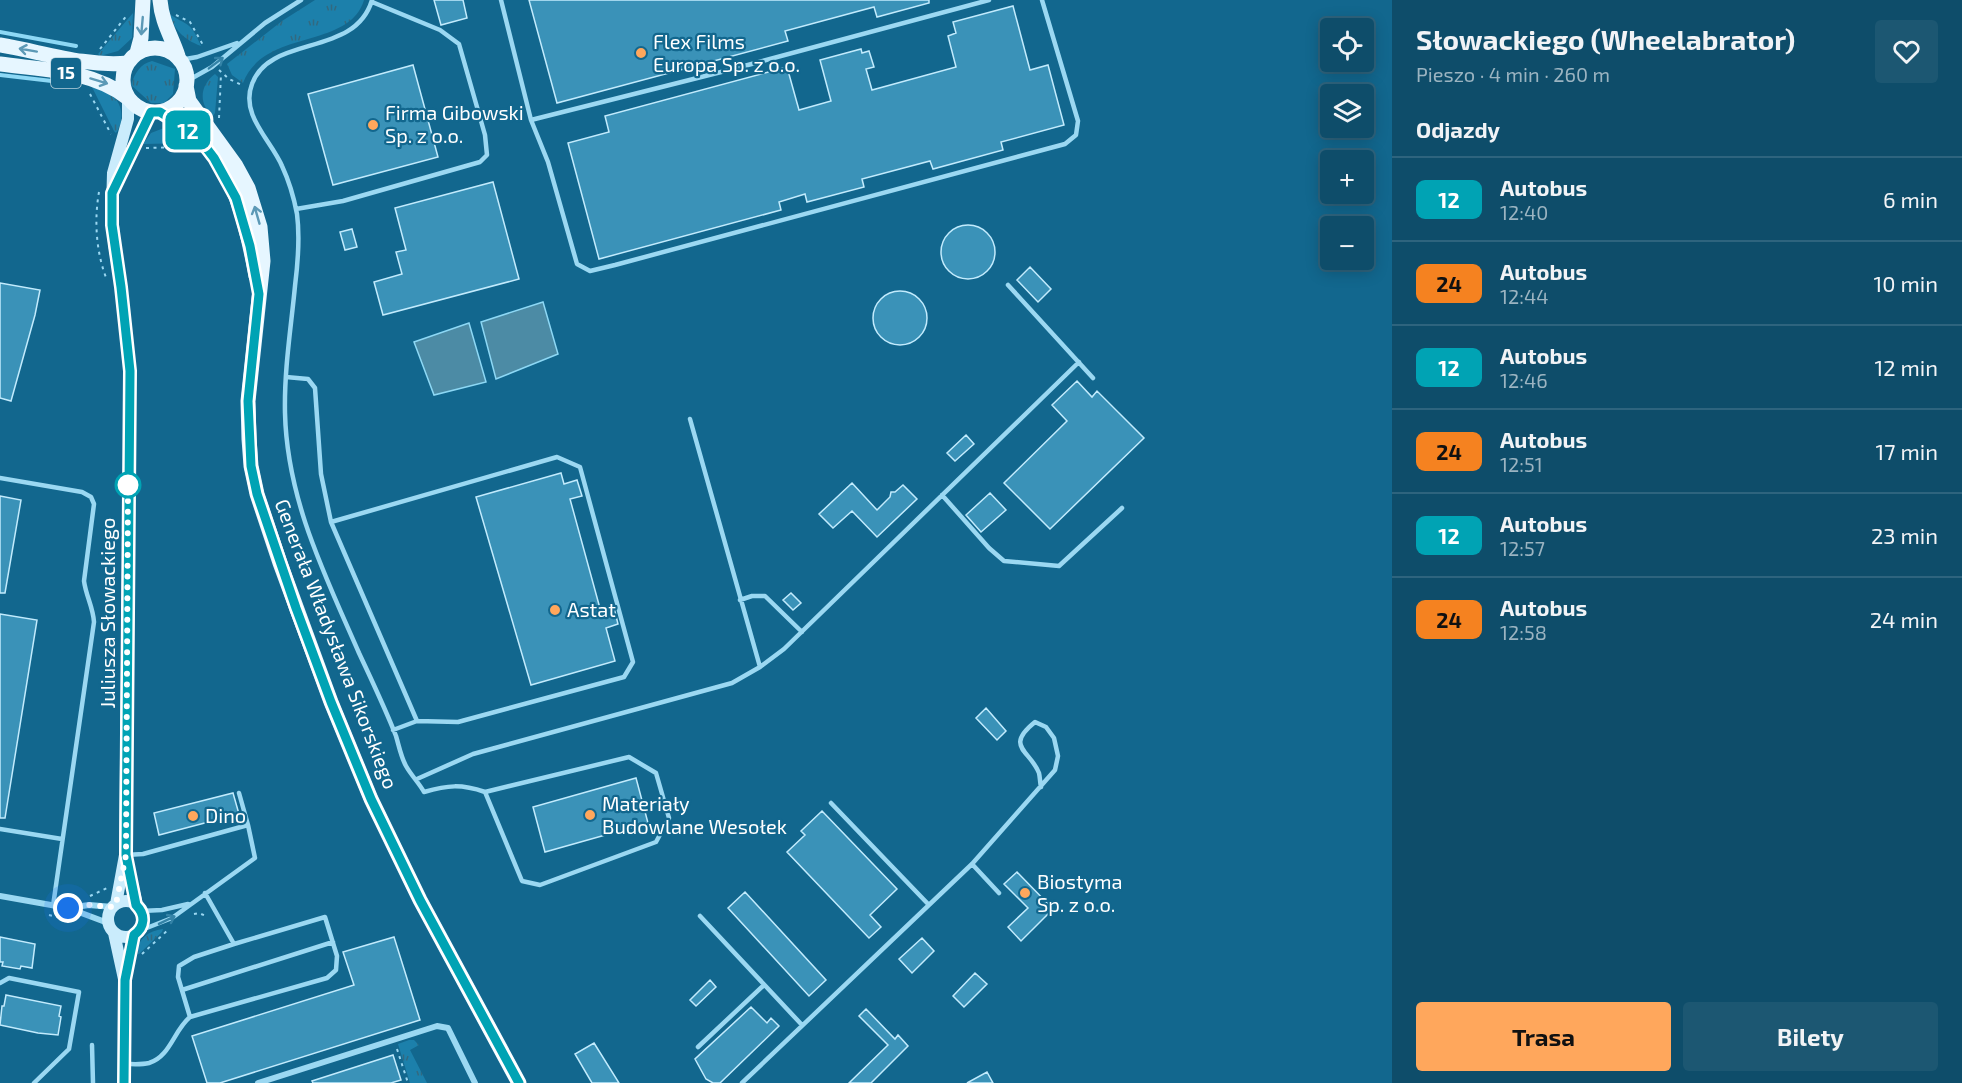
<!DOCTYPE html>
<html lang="pl">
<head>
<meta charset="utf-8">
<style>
  body { margin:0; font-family:"Exo 2",sans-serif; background:#1c5772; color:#f1f3f6; height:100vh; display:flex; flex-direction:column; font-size:22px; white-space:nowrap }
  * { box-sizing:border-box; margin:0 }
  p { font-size:20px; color:#9bb4c1 }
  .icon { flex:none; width:33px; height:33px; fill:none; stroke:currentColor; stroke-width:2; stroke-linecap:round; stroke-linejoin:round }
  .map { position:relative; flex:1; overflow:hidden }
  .details { display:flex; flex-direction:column; background:#0e4d6a; width:570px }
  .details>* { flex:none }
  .badge { padding:0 12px; border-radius:9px; font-size:21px; line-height:39px }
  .fabs { position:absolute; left:1320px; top:18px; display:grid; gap:12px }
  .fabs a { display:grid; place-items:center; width:54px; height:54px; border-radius:6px; background:#0e4d6a; box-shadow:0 3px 15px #0003,0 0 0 2px #2e647e; font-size:30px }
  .you { position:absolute; width:30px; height:30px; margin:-15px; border:4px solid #fff; border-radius:50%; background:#1a73e8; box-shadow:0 0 0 9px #1a73e833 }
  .map>.badge { position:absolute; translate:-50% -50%; box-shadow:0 0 0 3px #fff }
  h2 { padding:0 24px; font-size:22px; line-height:54px }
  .round { display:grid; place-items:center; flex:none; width:63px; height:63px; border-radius:6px; background:#1c5772 }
  .head { display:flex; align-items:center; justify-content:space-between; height:102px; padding:0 24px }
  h1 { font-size:28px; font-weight:700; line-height:45px }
  .button { display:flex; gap:12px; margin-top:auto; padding:12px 24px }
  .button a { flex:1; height:69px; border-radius:6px; background:#ffa75c; color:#111; font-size:24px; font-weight:700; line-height:69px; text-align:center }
  .button a+a { background:#1c5772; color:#f1f3f6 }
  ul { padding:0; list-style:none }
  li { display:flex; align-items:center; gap:18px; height:84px; padding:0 24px; border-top:2px solid #2e647e }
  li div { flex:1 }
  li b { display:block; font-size:22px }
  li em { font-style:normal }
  li .badge { min-width:66px; font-weight:700; text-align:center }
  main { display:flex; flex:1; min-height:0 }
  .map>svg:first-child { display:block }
  .grass { fill:url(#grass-tufts) }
  .water { fill:#4c8ba5; stroke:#8dd8f5; stroke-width:1.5 }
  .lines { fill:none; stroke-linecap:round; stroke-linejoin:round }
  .stream { stroke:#8dd8f5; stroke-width:4 }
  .building { fill:#3a92b8; stroke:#c2ebfd; stroke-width:1.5 }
  .path { stroke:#9bd8f2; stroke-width:2; stroke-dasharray:3 4.5; stroke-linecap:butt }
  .lane { stroke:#9bd8f2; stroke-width:4.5 }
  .street { stroke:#9bd8f2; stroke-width:6 }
  .secondary { stroke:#caecfc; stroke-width:12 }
  .primary { stroke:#e6f6ff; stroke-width:15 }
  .oneway { stroke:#5c99b6 }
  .oneway2 { stroke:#3483a7 }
  .line-casing { stroke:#fff; stroke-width:14 }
  .line { stroke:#00a3b4; stroke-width:9 }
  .walk { stroke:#fff; stroke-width:6; stroke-dasharray:0 10.8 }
  .poi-dot { fill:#ffa75c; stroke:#12678e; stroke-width:2 }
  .stop-dot { fill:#fff; stroke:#00a3b4; stroke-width:3 }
  .labels { text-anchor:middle; stroke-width:4.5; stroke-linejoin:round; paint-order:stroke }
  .shield { fill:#12678e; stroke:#b8d1dd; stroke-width:1.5 }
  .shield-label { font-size:18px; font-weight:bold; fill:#fff }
  .poi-label { font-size:20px; fill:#fff; stroke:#12678e; text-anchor:start }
  .street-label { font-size:20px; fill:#fff; stroke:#12678e }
</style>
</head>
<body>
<main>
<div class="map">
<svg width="1392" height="1083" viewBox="0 0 1392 1083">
  <defs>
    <pattern id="grass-tufts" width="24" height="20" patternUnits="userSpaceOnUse" patternTransform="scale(1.5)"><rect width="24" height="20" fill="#1c80ab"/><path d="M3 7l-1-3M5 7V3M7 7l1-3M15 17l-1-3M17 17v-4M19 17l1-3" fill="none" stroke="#326980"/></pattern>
  </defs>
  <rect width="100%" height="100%" fill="#12678e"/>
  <path class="grass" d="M315,0h49c-15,50 -100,28 -121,83l-11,-8 -5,-11 55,-43z
    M133,13l-1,25 -14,13 -18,5 -2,-2z
    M168,13c20,14 22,7 33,33 -18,-7 -25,-15 -33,-33z
    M152,61l23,8 -2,25 -9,9h-13l-20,-18c4,-12 9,-21 21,-24z
    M215,74l3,3 -3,36 -2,3c-15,-12 -13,-31 2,-42z
    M92,87c5,2 13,4 18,7 13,8 15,27 6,39l-2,-2z
    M164,128l9,2 16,11 -2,2 -44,1 8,-11z
    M163,929l-1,3 -23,22 -3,-1c3,-15 12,-22 27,-24z
    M409,1040h5l5,5 -9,5 17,33h-17l-12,-39z"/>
  <path class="water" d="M543,302l15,52 -62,25 -15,-57z
    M469,323l17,59 -52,13 -20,-53z"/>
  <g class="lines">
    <path class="stream" d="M0,32l76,14
      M0,75l69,8"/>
  </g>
  <path class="building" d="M434,0h29l4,18 -26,7z
    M529,0h400v3l-52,14 -3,-10 -89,24 3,10 -231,62z
    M1013,6l17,64 18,-5 16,60 -63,17 2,8 -70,19 -3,-8 -68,18 2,8 -57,15 -2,-8 -26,8 2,8 -182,49 -31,-116 41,-11 -4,-16 182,-49 12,43 32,-9 -11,-41 41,-11 1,4 7,-2 5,16 -8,2 6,21 84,-23 -8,-31 8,-3 -3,-11z
    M413,65l25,92 -105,28 -25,-91z
    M493,182l26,97 -136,36 -9,-33 28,-8 -6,-22 10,-2 -11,-42z
    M941 252a27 27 0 1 1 54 0a27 27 0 1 1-54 0Z
    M352,229l5,18 -12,3 -5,-18z
    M1030,267l21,22 -13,13 -21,-22z
    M0,283l40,7 -5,25 -24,86 -11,-3z
    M873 318a27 27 0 1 1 54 0a27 27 0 1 1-54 0Z
    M1077,381l15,16 5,-6 47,47 -94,91 -46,-46 63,-62 -15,-16z
    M966,435l8,9 -19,17 -8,-8z
    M561,473l3,11 13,-4 5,16 -12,3 31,113 13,-4 4,16 -12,4 9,33 -84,24 -55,-188z
    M852,483l25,27 13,-13 1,-5h4l8,-7 14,14 -40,38 -25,-26 -19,17 -14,-14z
    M990,493l16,17 -25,22 -15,-17z
    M0,496l21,4 -16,93h-5z
    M791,593l10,10 -8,7 -10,-10z
    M0,614l37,6 -32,198h-5z
    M986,708l20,23 -9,9 -21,-22z
    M636,778l12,45 -103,29 -12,-45z
    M233,793l6,21 -80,21 -5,-22z
    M822,811l75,78 -27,26 11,12 -12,11 -82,-86 18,-17 -4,-4z
    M1017,872l36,37 -32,32 -13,-14 20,-19 -24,-24z
    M745,892l81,88 -17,16 -81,-88z
    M0,937l35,7 -3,24 -11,-2 -1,3 -18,-3 1,-4h-3z
    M394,937l26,83 -200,63h-13l-15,-47 162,-51 -11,-33z
    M922,938l12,13 -22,22 -13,-14z
    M975,973l12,11 -23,23 -11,-11z
    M710,980l6,7 -20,19 -6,-6z
    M6,995l55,11 -2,10 2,1 -3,18 -20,-2 -38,-8 2,-19h2z
    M751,1007l16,16 4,-5 8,8 -59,57h-7l-7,-4 -11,-20z
    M866,1009l29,30 3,-4 10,11 -37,37h-22l39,-38 -29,-29z
    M594,1043l25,40h-27l-17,-29z
    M393,1055l8,25 -10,3h-78l-1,-2z
    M987,1072l6,11h-26z"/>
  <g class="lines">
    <path class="path" d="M176,15l14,7 13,23
      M100,49l28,-35
      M219,70l10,9 15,7
      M90,94l21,40
      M219,118l2,-44
      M146,148l40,-1
      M99,192c-5,28 -3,61 8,88
      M90,896l17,-8
      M194,914l5,-1 9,4
      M49,915l21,5
      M142,954l27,-25
      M397,1049l11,34"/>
    <path class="lane" d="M372,0c-17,58 -102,34 -120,84 -12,31 19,56 30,82 7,15 12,32 15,48 3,23 1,48 -2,72 -4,42 -11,84 -10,127 2,87 40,162 74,240 13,28 26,55 37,83 3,10 5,21 10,30 5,9 13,17 18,26 24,-7 37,-8 61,0l37,89 18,4 116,-43 13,-24 -13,-45 -27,-16 -144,35
      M501,0l30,120 202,-51 256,-69
      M180,60l17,-3 40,-14
      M187,81l25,-14 53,-44 36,-23
      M531,120l17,42 29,102 13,7 25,-6 450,-121 11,-9 2,-14 -36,-121
      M296,209l47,-8 137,-39 7,-7 -2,-20 -26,-91 -19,-14 -68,-28
      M1008,285l85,93
      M286,377l22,2 7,9 6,86 10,48 86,199
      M690,419l70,248
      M0,478l82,14 9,5 3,7 -10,77c2,15 9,26 10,41l-41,284
      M942,495l47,53 15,13 55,5 63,-58
      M331,522l226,-65 23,10 53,195 -9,15 -166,45 -41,-1 -24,9
      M740,600l12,-4h13l37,36
      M417,779l56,-25 259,-71 28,-16 24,-18 295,-287
      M831,803l98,102
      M0,829l62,10
      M125,855l18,-1 105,-29 -9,-32
      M972,864l27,29
      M141,911l21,-1 26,-6
      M700,916l102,109
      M139,931l33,-13 83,-60 -7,-33
      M0,983l9,-5 70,14 -10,57 -35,34
      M182,990l151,-48
      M190,1017l-12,-40 1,-11 15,-9 40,-13
      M92,1045l1,38
      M698,1047l66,-62
      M125,1064c7,0 16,1 24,-1 21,-6 25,-33 41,-46l137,-39 9,-8 1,-14 -12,-39 -91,27 -29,-51
      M742,1083l230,-219 83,-94 3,-14 -4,-18 -8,-11 -11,-5c-31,25 -5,28 4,51 1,4 1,10 2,14"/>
    <path class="street" d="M0,896l68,12 40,15
      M68,908l21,-3 24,2
      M258,1083l179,-57 11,2 27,55"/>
    <path class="secondary" d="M115,186l36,-74
      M127,863l10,42
      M108 919a18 18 0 1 1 36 0a18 18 0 1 1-36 0Z
      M116,904l9,-49 5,-484 -9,-84 -7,-44 -2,-34 1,-36 15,-54v-21
      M114,933l10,46
      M124,1083l1,-103 9,-45"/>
    <path class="primary" d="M160,0c2,23 11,35 18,56
      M0,45c42,7 85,22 128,18
      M123 80a32 32 0 1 1 64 0a32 32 0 1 1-64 0Z
      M137,53l4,-15 2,-38
      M0,64c44,6 92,6 128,34
      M186,86l3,15 47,65 12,22 12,39 3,34 -15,140 1,38 2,27 6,28 23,69 51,139 40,97 49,101 99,183
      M160,112c14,8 27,16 39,27 37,34 48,89 57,137"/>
  </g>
  <defs><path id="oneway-shaft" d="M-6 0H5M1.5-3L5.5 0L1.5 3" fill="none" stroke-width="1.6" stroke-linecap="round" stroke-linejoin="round" transform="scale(1.5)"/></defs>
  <g class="oneway">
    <use href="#oneway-shaft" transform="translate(142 26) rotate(95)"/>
    <use href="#oneway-shaft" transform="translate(28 50) rotate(-170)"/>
    <use href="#oneway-shaft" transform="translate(99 81) rotate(17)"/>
    <use href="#oneway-shaft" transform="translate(257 215) rotate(-106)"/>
  </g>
  <g class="oneway2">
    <use href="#oneway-shaft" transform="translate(216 63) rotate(-37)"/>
    <use href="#oneway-shaft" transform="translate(167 920) rotate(-26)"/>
  </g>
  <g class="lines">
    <g class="line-casing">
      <path id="line" d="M124,1083l1,-103 9,-45c11,-8 12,-20 2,-30l-10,-50 4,-484 -9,-84 -9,-62v-32l39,-81h9l26,17 15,12 13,17 22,40 14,48 9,48 -11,107 3,65 6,28 39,114 35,94 40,97 49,101 99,183"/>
    </g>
    <use href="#line" class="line"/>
    <path class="walk" d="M68,908l21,-3 24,2 3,-3 10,-49 2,-370"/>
  </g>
  <g class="poi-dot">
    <circle cx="641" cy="53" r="6"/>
    <circle cx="373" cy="125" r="6"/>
    <circle cx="555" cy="610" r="6"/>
    <circle cx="590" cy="815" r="6"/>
    <circle cx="193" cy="816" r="6"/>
    <circle cx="1025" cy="893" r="6"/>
  </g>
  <circle class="stop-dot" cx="128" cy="485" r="12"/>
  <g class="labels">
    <rect class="shield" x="51" y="58" width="30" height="30" rx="4.5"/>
    <g class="shield-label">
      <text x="66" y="79">15</text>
    </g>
    <g class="poi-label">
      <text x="653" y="49">Flex Films<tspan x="653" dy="23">Europa Sp. z o.o.</tspan></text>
      <text x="385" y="120">Firma Gibowski<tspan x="385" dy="23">Sp. z o.o.</tspan></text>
      <text x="567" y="617">Astat</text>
      <text x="602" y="811">Materiały<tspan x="602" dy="23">Budowlane Wesołek</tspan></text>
      <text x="205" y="823">Dino</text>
      <text x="1037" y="889">Biostyma<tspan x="1037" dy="23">Sp. z o.o.</tspan></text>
    </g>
    <g class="street-label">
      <text transform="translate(108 613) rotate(-90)" y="7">Juliusza Słowackiego</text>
      <text transform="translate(336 644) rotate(69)" y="7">Generała Władysława Sikorskiego</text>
    </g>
  </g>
</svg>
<div class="fabs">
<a><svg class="icon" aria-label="locate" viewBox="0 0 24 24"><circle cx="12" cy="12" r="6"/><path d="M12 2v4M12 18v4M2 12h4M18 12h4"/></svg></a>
<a><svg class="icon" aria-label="layers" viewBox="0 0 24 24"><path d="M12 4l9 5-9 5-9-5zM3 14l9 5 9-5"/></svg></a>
<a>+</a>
<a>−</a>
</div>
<div class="you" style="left:68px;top:908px"></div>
<b class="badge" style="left:188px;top:130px;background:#00a3b4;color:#fff">12</b>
</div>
<section class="details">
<div class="head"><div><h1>Słowackiego (Wheelabrator)</h1><p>Pieszo · 4 min · 260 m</p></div><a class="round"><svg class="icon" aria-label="heart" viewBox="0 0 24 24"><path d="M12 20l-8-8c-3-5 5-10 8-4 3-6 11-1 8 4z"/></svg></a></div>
<h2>Odjazdy</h2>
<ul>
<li><span class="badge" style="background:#00a3b4;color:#fff">12</span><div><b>Autobus</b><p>12:40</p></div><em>6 min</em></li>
<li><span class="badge" style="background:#f58220;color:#111">24</span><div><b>Autobus</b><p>12:44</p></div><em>10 min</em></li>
<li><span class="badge" style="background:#00a3b4;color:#fff">12</span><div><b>Autobus</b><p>12:46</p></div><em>12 min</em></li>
<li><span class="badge" style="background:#f58220;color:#111">24</span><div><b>Autobus</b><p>12:51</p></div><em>17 min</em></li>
<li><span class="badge" style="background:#00a3b4;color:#fff">12</span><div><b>Autobus</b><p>12:57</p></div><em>23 min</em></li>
<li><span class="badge" style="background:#f58220;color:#111">24</span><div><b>Autobus</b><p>12:58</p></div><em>24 min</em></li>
</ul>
<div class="button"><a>Trasa</a><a>Bilety</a></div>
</section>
</main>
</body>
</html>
